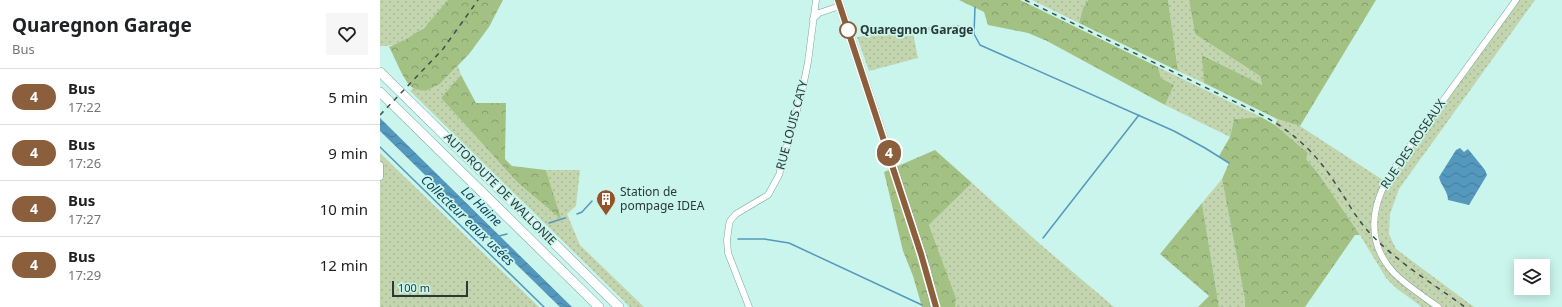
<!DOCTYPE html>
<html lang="en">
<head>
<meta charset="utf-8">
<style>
  body { margin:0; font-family:"Noto Sans",sans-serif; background:#f6f6f6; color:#202124; height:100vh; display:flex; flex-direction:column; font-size:15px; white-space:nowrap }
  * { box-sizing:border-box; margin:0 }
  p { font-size:13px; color:#757577 }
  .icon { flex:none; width:22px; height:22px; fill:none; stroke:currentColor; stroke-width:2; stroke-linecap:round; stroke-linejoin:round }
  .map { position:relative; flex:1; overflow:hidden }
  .drawer { display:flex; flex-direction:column; background:#fff; width:380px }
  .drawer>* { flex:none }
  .badge { padding:0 8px; border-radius:13px; font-size:14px; line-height:26px }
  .controls { position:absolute; left:1134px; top:259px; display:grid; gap:8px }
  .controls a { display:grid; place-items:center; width:36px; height:36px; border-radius:0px; background:#fff; box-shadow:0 2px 10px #0003; font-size:20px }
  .scale { position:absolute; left:12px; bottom:10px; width:76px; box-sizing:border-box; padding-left:4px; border:2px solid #293a37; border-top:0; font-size:11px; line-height:14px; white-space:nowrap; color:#293a37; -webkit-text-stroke:3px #caf5ed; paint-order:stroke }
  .map>.badge { position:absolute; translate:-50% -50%; box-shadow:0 0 0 2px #fff }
  .round { display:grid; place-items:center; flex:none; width:42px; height:42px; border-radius:0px; background:#f6f6f6 }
  .headline { display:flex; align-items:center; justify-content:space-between; height:68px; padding:0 12px }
  h1 { font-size:19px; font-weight:700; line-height:30px }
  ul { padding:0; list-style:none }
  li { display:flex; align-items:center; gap:12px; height:56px; padding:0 12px; border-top:1px solid #e0e0e0 }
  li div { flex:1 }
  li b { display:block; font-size:15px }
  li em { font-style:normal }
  li .badge { min-width:44px; font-weight:700; text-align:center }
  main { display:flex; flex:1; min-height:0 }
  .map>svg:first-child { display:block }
  .grass { fill:url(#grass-dots) }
  .forest { fill:url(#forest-crowns) }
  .water { fill:url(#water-waves) }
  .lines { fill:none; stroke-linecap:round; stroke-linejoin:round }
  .stream { stroke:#5598bd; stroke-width:1.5 }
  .minor-casing { stroke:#7ca59d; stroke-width:7 }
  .major-casing { stroke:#7ca59d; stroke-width:9 }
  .highway-casing { stroke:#7ca59d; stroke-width:10 }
  .minor { stroke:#fff; stroke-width:6 }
  .major { stroke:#fff; stroke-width:8 }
  .highway { stroke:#fff; stroke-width:9 }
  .rail { stroke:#3c514d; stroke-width:1.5; stroke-dasharray:5 5; stroke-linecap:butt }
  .line-casing { stroke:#fff; stroke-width:9 }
  .line { stroke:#8b5e3c; stroke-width:6 }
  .stop-dot { fill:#fff; stroke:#8b5e3c; stroke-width:2 }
  .labels { text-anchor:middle; stroke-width:3.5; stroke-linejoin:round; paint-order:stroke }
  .stop-label { font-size:12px; font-weight:bold; fill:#293a37; stroke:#caf5ed; text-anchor:start }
  .street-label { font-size:12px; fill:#293a37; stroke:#caf5ed }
  .poi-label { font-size:12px; fill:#293a37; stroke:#caf5ed; text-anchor:start }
  .water-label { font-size:13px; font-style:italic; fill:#0d455f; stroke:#caf5ed }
</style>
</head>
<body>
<main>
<section class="drawer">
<div class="headline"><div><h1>Quaregnon Garage</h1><p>Bus</p></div><a class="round"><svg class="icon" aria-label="heart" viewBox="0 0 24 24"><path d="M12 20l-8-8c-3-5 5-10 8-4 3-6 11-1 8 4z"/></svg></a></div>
<ul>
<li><span class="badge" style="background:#8b5e3c;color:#fff">4</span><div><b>Bus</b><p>17:22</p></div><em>5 min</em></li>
<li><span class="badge" style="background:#8b5e3c;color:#fff">4</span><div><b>Bus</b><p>17:26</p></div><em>9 min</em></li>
<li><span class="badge" style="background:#8b5e3c;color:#fff">4</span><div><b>Bus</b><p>17:27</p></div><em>10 min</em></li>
<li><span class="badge" style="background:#8b5e3c;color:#fff">4</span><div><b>Bus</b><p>17:29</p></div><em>12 min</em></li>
</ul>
</section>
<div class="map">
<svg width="1182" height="307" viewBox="0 0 1182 307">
  <defs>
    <pattern id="grass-dots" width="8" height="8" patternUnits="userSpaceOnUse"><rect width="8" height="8" fill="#c2d5ae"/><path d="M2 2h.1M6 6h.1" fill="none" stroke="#a7b896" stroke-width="1.8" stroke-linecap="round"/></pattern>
    <pattern id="forest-crowns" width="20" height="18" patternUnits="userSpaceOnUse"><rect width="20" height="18" fill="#a4c184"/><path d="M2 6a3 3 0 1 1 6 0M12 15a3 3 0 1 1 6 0" fill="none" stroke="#869e6d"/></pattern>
    <pattern id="water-waves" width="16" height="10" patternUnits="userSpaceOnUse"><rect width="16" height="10" fill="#5598bd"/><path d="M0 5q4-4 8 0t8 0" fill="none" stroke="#467d9a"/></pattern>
  </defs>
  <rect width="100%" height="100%" fill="#caf5ed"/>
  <path class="grass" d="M0,0h68c-17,21 -38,48 -68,46z
    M652,0h56l-5,8 -4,15z
    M788,0h21l6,34 65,42 2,10 -59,-31 1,28 -26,-12z
    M1136,0h19l-136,189 -9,25 -1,20 7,15 78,58h-52l-26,-19 -10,-10 -26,-43 -42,-62 -12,-14 2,-6 -33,-28 2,-6 23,7 86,56z
    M579,25l1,5 -41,1 -6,2 5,25 -49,13 -12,-34 52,-9z
    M78,66l3,9 -20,23 77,85 42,35 -14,-48h34l-4,36 -9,8 13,31 64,62h-14l-220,-216 3,-3 13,3 14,-7z
    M778,67l103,50 -27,2 -4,18 -65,-32 9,-20 -13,-7z
    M0,153l159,154h-159z
    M842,179l23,121v7h-26l-17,-104z
    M592,183l68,61 74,63h-159l1,-9 -27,-73z"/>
  <path class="forest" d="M68,0h55l-14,27 -20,27 -29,30 -14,7c-4,-1 -9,-1 -13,-3 -9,-5 -18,-31 -24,-41l16,-7 19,-12z
    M579,0h61l138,67 3,11 13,7 -9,20 -118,-64 -19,-8 -40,-8 -4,-13z
    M708,0h80l10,71 -99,-48 4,-15z
    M809,0h187l-76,126 -23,-7 -73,-36 -2,-28 60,30 -2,-9 -65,-42z
    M81,75l15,28h30l-1,56 7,7 34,4 15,49 -43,-36 -77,-85z
    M881,117l14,8 33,28 -2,6 12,14 42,62h-5l-50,72h-60v-7l-23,-121 7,-16 -10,-7 11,-19 4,-18z
    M555,150l37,33 -43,42 27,73 -1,9h-33l-9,-31 -10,-25 -19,-79z
    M822,203l17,104h-21l11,-11 -49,-42z"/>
  <path class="water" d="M0,118l192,189h-12l-180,-176z
    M1080,148l4,4 4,-3 17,21 2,5 -18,30 -21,-5c0,-9 -7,-14 -9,-23l17,-27z"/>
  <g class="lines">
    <path class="stream" d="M595,7l-1,27 6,11 194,86 31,17 24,15
      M0,147l164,160
      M197,214l5,-2 10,-11
      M169,223l16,-5
      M119,236l8,-2
      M663,238l96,-123
      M358,239h26l25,4 133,62"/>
    <g class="minor-casing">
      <path id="minor" d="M433,19l6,-6 21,-7
        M0,165v12
        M369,307l-21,-54 -1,-13 2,-15 1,-4 6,-7 32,-19 11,-20 23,-83 6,-30 8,-62
        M1058,307c-15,-11 -31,-21 -44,-34 -29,-31 -23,-68 -2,-102l124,-171"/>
    </g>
    <g class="major-casing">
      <path id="major" d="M458,0l88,268 9,39"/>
    </g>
    <g class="highway-casing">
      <path id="highway" d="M0,72l239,235
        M0,92l219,215"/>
    </g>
    <use href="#minor" class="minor"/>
    <use href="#major" class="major"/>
    <use href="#highway" class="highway"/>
    <path class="rail" d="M645,0l229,111c33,16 59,38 79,69 12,17 21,35 34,50 28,31 65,53 98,77
      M0,115l63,-66 35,-49"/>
  </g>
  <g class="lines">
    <g class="line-casing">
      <path id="line" d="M458,0l83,254 15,53"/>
    </g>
    <use href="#line" class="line"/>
  </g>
  <defs>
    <g id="building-pin" transform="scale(1)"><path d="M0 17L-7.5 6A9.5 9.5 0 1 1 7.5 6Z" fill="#965126" stroke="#caf5ed"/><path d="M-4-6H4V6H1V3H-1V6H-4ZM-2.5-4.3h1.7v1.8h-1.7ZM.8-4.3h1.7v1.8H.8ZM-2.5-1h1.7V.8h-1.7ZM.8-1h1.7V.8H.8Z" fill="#fff"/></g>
  </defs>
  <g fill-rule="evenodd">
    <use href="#building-pin" x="226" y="199"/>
  </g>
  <circle class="stop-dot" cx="468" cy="30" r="8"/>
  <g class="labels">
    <g class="stop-label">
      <text x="480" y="34">Quaregnon Garage</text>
    </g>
    <g class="street-label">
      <text transform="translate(412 125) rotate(-75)" y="4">RUE LOUIS CATY</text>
      <text transform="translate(1033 144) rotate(-56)" y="4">RUE DES ROSEAUX</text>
      <text transform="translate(120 189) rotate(45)" y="4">AUTOROUTE DE WALLONIE</text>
    </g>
    <g class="poi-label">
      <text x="240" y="196">Station de<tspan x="240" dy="14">pompage IDEA</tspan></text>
    </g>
    <g class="water-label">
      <text transform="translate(102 206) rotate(44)" y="5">La Haine</text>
      <text transform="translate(88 220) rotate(44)" y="5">Collecteur eaux usées</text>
    </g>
  </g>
</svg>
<div class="controls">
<a><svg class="icon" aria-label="layers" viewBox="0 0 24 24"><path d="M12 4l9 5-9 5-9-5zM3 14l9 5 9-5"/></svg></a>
</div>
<div class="scale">100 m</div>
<b class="badge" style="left:509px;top:153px;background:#8b5e3c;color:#fff">4</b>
</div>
</main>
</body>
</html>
